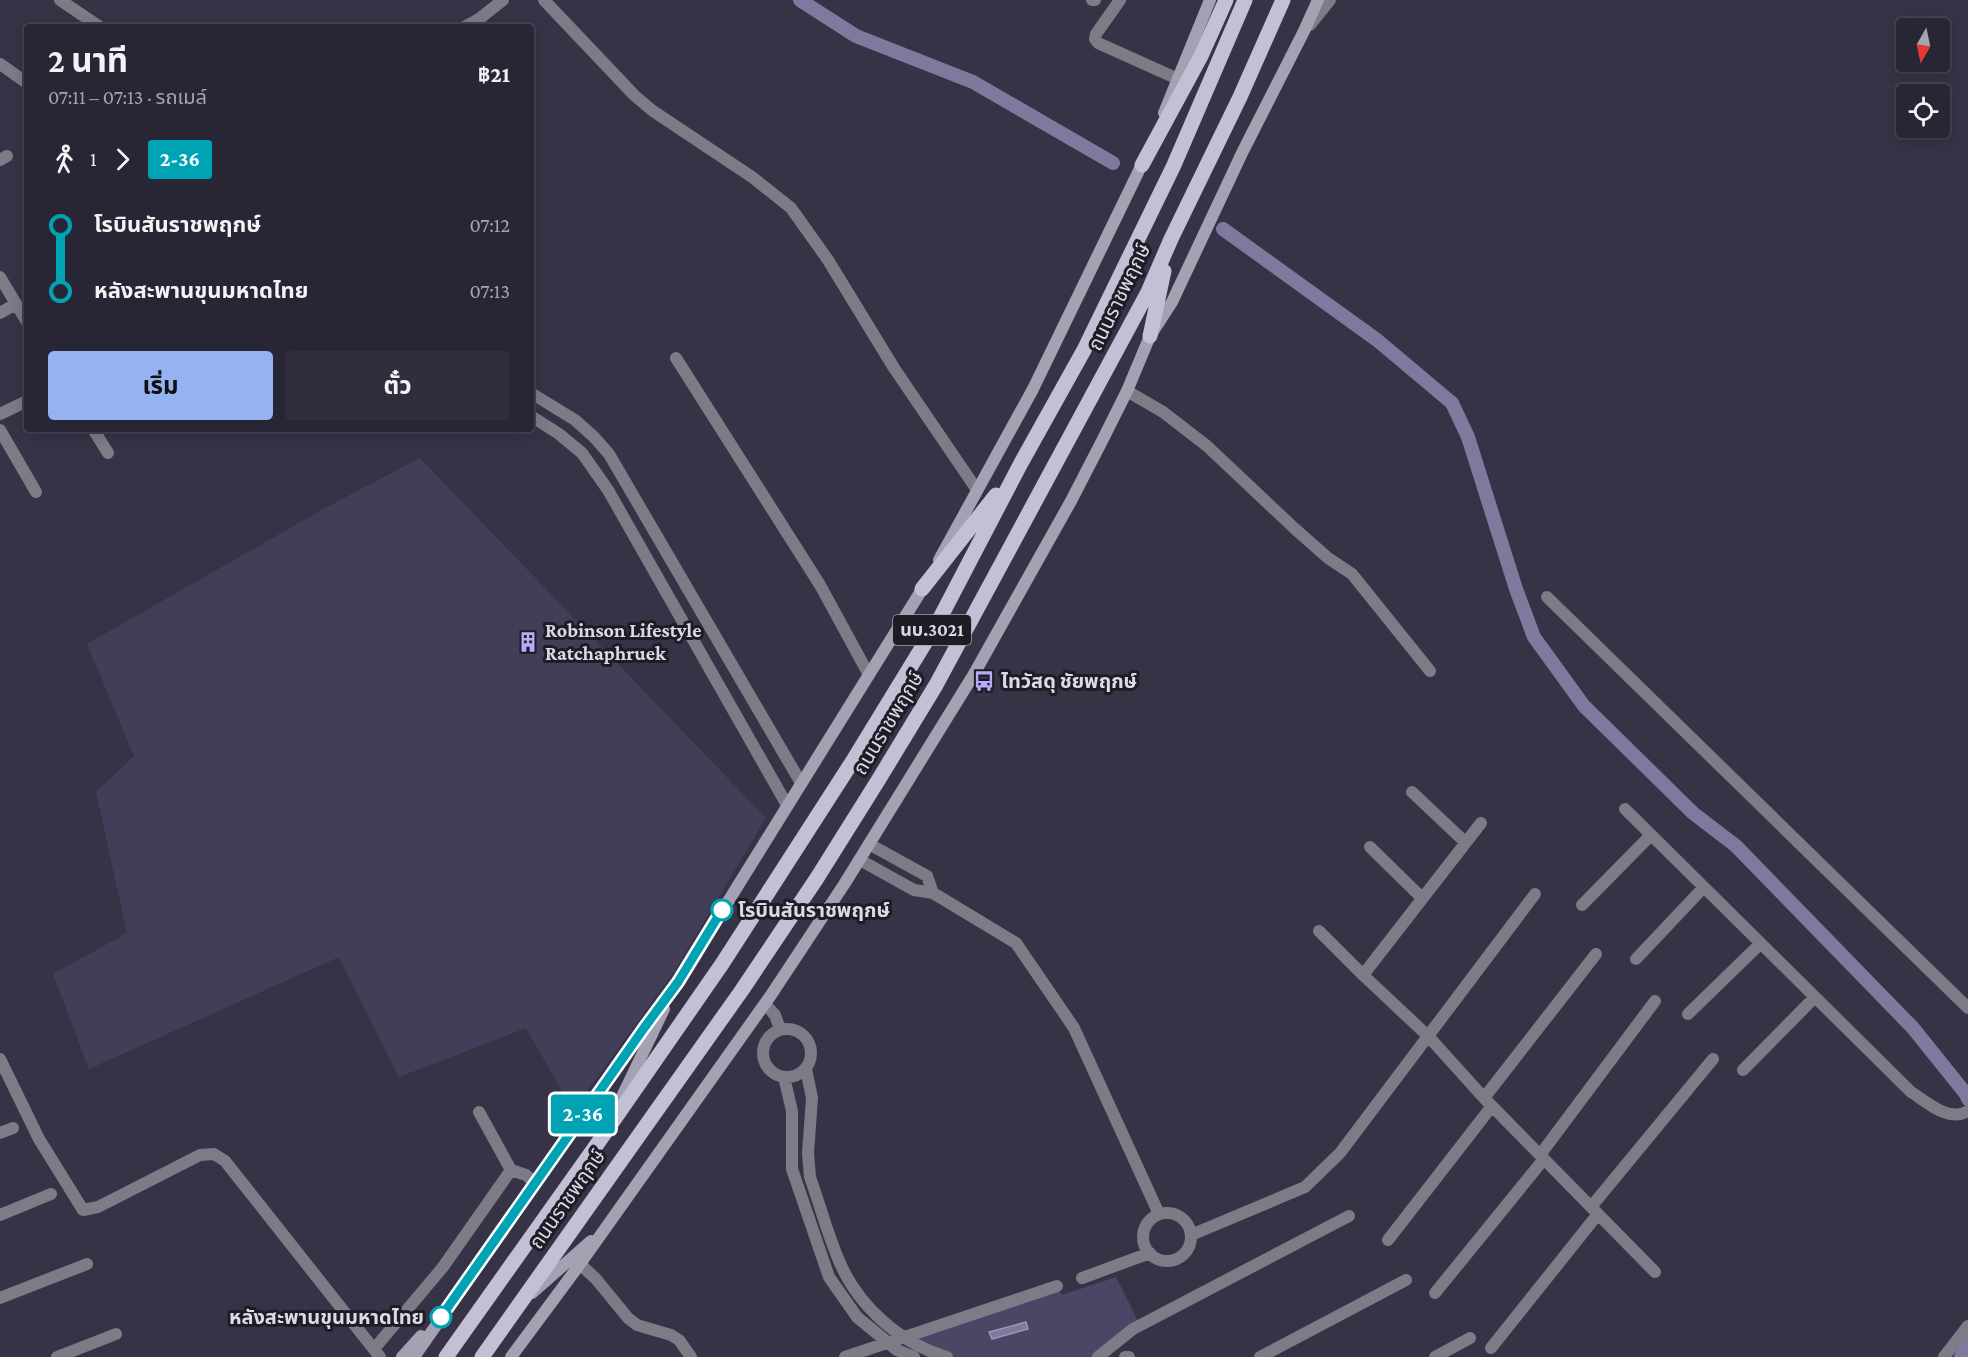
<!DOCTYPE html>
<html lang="th">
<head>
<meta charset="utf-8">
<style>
  body { margin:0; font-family:"Crimson Pro","Noto Sans Thai",serif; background:#302e3d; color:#f1f3f6; height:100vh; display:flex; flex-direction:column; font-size:22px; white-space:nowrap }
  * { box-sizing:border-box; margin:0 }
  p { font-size:20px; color:#a5a5ad }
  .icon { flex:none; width:33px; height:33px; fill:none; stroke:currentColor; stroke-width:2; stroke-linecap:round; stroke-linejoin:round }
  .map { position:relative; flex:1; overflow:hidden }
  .drawer { position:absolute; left:24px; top:24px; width:510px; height:408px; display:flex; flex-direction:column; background:#282635; border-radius:6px; box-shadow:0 3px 15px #0003,0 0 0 2px #444350 }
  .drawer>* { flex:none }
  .badge { padding:0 12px; border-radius:4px; font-size:21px; line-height:39px }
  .needle { width:39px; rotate:189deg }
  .tools { position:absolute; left:1896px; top:18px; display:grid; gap:12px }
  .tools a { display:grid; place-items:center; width:54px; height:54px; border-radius:6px; background:#282635; box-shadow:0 3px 15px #0003,0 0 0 2px #444350; font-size:30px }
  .map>.badge { position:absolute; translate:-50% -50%; box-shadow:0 0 0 3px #fff }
  .legs { display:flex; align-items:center; gap:9px; height:66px; padding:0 24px; font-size:20px }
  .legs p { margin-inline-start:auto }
  .head { display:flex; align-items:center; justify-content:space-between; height:102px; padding:0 24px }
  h1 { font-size:33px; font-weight:700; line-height:45px }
  .primary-button { display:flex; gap:12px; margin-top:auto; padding:12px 24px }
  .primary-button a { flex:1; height:69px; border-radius:6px; background:#95b2f1; color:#111; font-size:24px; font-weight:700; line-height:69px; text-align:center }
  .primary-button a+a { background:#302e3d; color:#f1f3f6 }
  ul { padding:0 24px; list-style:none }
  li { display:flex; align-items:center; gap:21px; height:66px; font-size:22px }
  li i { display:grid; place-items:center; width:9px; height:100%; margin:0 8px; background:currentColor }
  li i::after { content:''; width:15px; height:15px; margin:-8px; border:4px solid; border-radius:50%; background:#282635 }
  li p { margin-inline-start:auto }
  li:first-child i { background:linear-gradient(#0000 50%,currentColor 0) }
  li:last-child i { background:linear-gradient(currentColor 50%,#0000 0) }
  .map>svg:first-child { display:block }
  .built { fill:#423e57 }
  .green { fill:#4b4566 }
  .water { fill:#7f799e; stroke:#9b96b4; stroke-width:1.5 }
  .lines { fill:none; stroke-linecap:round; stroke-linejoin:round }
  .canal { stroke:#7f799e; stroke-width:14 }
  .street { stroke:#7d7b86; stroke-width:12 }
  .secondary { stroke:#a4a2b2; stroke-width:12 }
  .primary { stroke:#c3c0d5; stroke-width:15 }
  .line-1-casing { stroke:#fff; stroke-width:14 }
  .line-1 { stroke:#00a3b4; stroke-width:9 }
  .stop-1-dot { fill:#fff; stroke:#00a3b4; stroke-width:3 }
  .labels { text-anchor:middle; stroke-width:6; stroke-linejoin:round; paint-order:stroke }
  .shield { fill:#1e1c25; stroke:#a3a1ad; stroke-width:1.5 }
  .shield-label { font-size:18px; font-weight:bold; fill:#dcdae7 }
  .street-label { font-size:20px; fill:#dcdae7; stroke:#1e1c25 }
  .poi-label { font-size:20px; font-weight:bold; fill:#dcdae7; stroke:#1e1c25; text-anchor:start }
  .stop-label { font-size:20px; font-weight:bold; fill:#dcdae7; stroke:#1e1c25; text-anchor:start }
</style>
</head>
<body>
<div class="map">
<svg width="1968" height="1357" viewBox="0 0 1968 1357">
  <rect width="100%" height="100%" fill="#363347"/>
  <path class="built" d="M420,458l346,360 -90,151 -103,142 -47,-83 -127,49 -60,-120 -250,112 -36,-95 74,-41 -31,-141 38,-36 -47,-112 240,-137z"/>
  <path class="green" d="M1116,1277l24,48 -42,32h-151l-44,-20 154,-51 5,9z"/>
  <path class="water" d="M1026,1322l2,7 -36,10 -3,-7z"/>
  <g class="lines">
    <path class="canal" d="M800,0l56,36 117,46 140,81
      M1223,229l154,111 75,63 16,34 48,152 18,48 50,69 109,107 43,33 177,182 53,66 2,5
      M1961,1357l7,-14"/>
    <path class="street" d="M60,0l40,27
      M544,0l91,96 18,15 99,66 39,31 37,52 66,108 83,122
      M1092,0h3
      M1120,0l-24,34 -1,5 3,4 80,36
      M1310,25l20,-25
      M464,27l15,-8 24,-19
      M0,64l27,19
      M0,160l7,-4
      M0,277l27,45
      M0,313l16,-9
      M676,358l144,227 49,90
      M1127,391l36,21 44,34 87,82 34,30 24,16 78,97
      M531,393l44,27 19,17 15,17 192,329
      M0,414l27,-13
      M531,416l28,18 23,19 26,37 179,315
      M93,429l15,24
      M0,430l36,62
      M1547,597l421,411
      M1412,792l53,50
      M1625,809l286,283c16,10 38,31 57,19
      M1370,847l52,51
      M860,860l54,30 19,3 -6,-17 -58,-32
      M933,893l83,50 58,85 85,186
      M1582,905l69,-70
      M1319,931l44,44 66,62 55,61 171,174
      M1636,959l68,-72
      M1363,975l118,-152
      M765,1004l10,11 5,14
      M1688,1014l72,-70
      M763 1053a24 24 0 1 1 48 0a24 24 0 1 1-48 0Z
      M0,1059l39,80 44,71 15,-3 102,-52 14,-1 11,7 155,196
      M806,1069l6,29 -4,55 2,24c10,28 18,59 30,86 19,44 61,81 107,94
      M1743,1070l72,-73
      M784,1077l8,34v58l37,108 28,40 40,33 17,7
      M1484,1098l112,-144
      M479,1112l32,58
      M0,1133l13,-5
      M1540,1155l115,-154
      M1591,1207l122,-148
      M1143 1237a24 24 0 1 1 48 0a24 24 0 1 1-48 0Z
      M0,1215l51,-21
      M1191,1235l114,-48 35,-34 195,-259
      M1388,1240l104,-134
      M580,1264l16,15 32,39 9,7 34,10 8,5 12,17
      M1082,1278l68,-25
      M1435,1293l109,-134
      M0,1298l87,-34
      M1491,1348l107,-134
      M374,1349l69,-82 68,-97 15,5 9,8
      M57,1357l59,-23
      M845,1357l212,-71
      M1098,1357l35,-28 216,-113
      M1125,1357h4
      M1260,1357l146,-77
      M1435,1357l35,-19
      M1944,1357l24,-31"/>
    <path class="secondary" d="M1164,113l46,-113
      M939,560l94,-171 113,-233
      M617,1107l47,-98
      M532,1293l59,-52
      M402,1357l19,-21
      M414,1357l230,-329 34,-46 248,-399
      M511,1357l69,-93 191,-269 74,-112 129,-209 97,-173 32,-62 24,-48 23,-55 22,-34 71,-151 61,-120 14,-31"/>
    <path class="primary" d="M1142,165l59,-109 25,-56
      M1150,336l14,-65
      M922,589l74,-94
      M446,1357l154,-217 122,-176 132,-205 85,-139 82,-157 63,-113 90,-185 71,-165
      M482,1357l260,-367 75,-112 62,-99 57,-94 212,-393 23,-53 69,-142 43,-97"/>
  </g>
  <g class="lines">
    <g class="line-1-casing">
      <path id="line-1" d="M441,1317l203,-289 34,-46 44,-72"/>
    </g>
    <use href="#line-1" class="line-1"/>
  </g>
  <defs>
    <g id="building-bare" transform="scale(1.62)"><path d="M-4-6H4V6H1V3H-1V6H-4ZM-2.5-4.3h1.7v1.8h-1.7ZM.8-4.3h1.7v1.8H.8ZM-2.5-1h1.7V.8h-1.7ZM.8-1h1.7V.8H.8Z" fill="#b8abf7" stroke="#1e1c25" stroke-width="2.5" paint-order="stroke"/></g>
    <g id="bus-bare" transform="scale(1.62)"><path d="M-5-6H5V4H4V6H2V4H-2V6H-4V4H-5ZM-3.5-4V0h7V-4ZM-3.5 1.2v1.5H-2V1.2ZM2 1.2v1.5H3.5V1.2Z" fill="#b8abf7" stroke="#1e1c25" stroke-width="2.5" paint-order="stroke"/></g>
  </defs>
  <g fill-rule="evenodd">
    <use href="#building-bare" x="528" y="642"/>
    <use href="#bus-bare" x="984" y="681"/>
  </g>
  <g class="stop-1-dot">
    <circle cx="722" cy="910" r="10"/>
    <circle cx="441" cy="1317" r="10"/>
  </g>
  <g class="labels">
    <rect class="shield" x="893" y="615" width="78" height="30" rx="4.5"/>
    <g class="shield-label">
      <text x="932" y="636">นบ.3021</text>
    </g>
    <g class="street-label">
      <text transform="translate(1119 297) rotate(-64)" y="7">ถนนราชพฤกษ์</text>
      <text transform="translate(888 723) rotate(-59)" y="7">ถนนราชพฤกษ์</text>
      <text transform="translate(567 1199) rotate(-55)" y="7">ถนนราชพฤกษ์</text>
    </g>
    <g class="poi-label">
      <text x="545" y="637">Robinson Lifestyle<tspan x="545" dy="23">Ratchaphruek</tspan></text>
      <text x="1001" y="688">ไทวัสดุ ชัยพฤกษ์</text>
    </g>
    <g class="stop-label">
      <text x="738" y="917">โรบินสันราชพฤกษ์</text>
      <text x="424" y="1324" text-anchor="end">หลังสะพานขุนมหาดไทย</text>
    </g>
  </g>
</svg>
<div class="tools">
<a><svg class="needle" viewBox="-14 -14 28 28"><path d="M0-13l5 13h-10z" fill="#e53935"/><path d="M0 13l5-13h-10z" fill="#a5a5ad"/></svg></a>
<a><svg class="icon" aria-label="locate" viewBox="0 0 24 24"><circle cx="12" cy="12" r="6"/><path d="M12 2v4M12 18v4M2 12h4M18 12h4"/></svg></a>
</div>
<b class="badge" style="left:583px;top:1114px;background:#00a3b4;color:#fff">2-36</b>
<section class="drawer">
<div class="head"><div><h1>2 นาที</h1><p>07:11 – 07:13 · รถเมล์</p></div><b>฿21</b></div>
<div class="legs"><svg class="icon" aria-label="walk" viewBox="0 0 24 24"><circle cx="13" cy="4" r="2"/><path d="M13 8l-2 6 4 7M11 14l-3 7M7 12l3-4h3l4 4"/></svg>1<svg class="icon" aria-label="forward" viewBox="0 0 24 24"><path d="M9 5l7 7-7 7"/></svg><b class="badge" style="background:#00a3b4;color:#fff">2-36</b></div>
<ul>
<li><i style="color:#00a3b4"></i><b>โรบินสันราชพฤกษ์</b><p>07:12</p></li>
<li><i style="color:#00a3b4"></i><b>หลังสะพานขุนมหาดไทย</b><p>07:13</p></li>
</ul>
<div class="primary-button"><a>เริ่ม</a><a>ตั๋ว</a></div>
</section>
</div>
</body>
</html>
